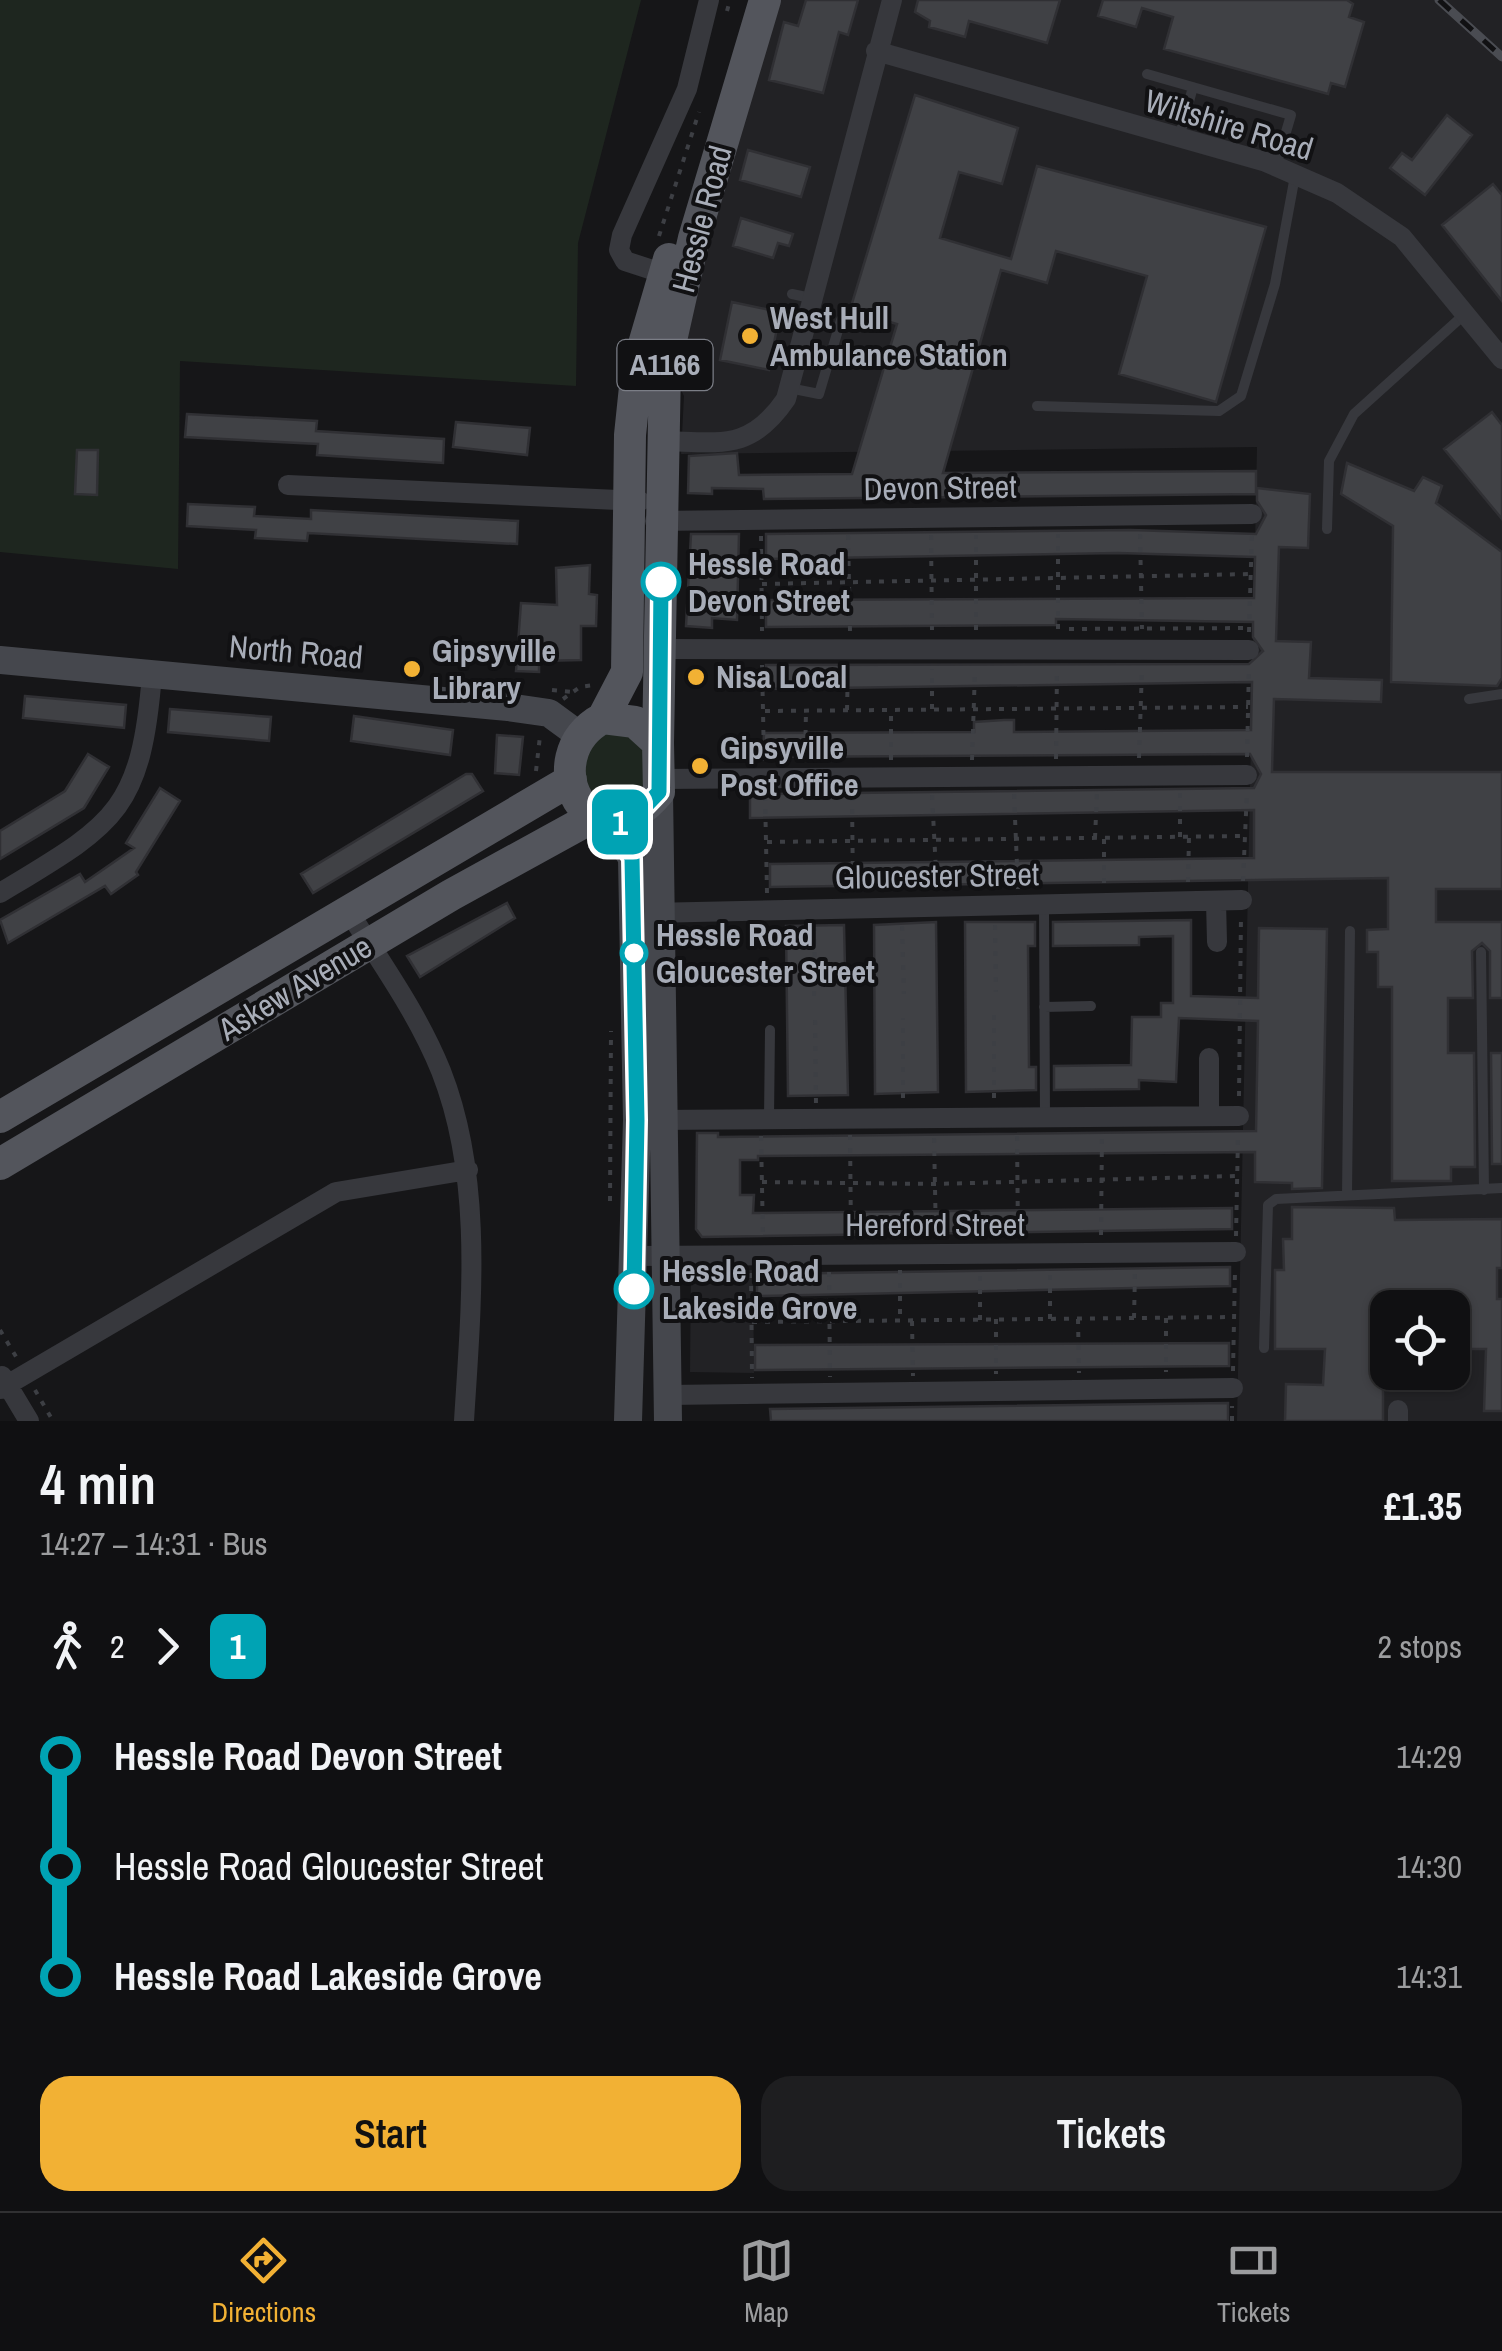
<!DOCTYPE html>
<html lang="en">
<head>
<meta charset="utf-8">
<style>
  body { margin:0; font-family:"Archivo Narrow",sans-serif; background:#1e1e20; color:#f1f3f6; height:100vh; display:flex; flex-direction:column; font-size:38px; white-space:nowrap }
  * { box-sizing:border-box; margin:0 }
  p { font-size:32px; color:#9c9d9f }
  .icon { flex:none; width:55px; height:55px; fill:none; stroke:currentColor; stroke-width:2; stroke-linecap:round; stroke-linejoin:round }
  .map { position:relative; height:1421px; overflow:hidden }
  .side { display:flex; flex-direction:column; background:#101012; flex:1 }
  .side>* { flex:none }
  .badge { padding:0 20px; border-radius:15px; font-size:35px; line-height:65px }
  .fabs { position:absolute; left:1370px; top:1290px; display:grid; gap:20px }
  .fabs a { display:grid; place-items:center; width:100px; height:100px; border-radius:20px; background:#101012; box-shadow:0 2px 8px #0004,0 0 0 2px #303032; font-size:50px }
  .map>.badge { position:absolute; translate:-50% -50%; box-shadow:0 0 0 5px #fff }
  .legs { display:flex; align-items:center; gap:15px; height:110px; padding:0 40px; font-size:32px }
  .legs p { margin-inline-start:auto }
  .headline { display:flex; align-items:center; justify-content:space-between; height:170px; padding:0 40px }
  h1 { font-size:55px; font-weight:600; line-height:75px }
  .action { display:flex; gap:20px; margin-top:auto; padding:20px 40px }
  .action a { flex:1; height:115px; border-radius:30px; background:#f2b134; color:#111; font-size:40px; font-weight:600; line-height:115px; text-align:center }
  .action a+a { background:#1e1e20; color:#f1f3f6 }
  ul { padding:0 40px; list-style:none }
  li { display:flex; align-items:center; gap:35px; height:110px; font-size:38px }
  li i { display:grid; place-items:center; width:15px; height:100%; margin:0 12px; background:currentColor }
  li i::after { content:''; width:25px; height:25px; margin:-12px; border:8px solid; border-radius:50%; background:#101012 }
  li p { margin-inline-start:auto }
  li:first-child i { background:linear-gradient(#0000 50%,currentColor 0) }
  li:last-child i { background:linear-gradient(currentColor 50%,#0000 0) }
  .tabs { display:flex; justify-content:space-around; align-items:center; height:140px; border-top:2px solid #303032; background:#101012; font-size:28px; color:#9c9d9f }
  .tabs a { display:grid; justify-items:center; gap:5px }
  .tabs .active { color:#f2b134 }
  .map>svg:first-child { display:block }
  .built { fill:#222225; fill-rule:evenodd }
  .green { fill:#1e261f }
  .building { fill:#404145; stroke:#303034; stroke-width:2.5 }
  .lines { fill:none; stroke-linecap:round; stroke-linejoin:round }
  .path { stroke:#3d3f44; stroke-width:4; stroke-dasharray:5 8; stroke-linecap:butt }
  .lane { stroke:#37383d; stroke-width:10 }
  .street { stroke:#37383d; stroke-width:20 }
  .secondary { stroke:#45474d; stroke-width:28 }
  .primary { stroke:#53555c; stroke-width:32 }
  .rail-casing { stroke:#4a4c52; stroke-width:9 }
  .rail { stroke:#111113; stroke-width:5; stroke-dasharray:15; stroke-linecap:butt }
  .line-1-casing { stroke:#fff; stroke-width:22 }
  .line-1 { stroke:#00a3b4; stroke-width:15 }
  .poi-dot { fill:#f2b134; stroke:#111113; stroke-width:4 }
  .stop-1-dot { fill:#fff; stroke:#00a3b4; stroke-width:5 }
  .labels { text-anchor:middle; stroke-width:8; stroke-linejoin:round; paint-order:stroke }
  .shield { fill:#111113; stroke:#7b7e86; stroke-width:2.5 }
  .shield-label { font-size:30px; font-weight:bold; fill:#a8adb8 }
  .street-label { font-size:32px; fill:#a8adb8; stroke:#111113 }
  .poi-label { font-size:32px; font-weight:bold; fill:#a8adb8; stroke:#111113; text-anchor:start }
  .stop-label { font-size:32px; font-weight:bold; fill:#a8adb8; stroke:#111113; text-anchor:start }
</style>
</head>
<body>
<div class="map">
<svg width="1502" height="1421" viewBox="0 0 1502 1421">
  <rect width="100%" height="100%" fill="#161618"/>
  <path class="built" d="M772,0h730v1421h-265l20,-974 -576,7 3,-58 -15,-30zM1388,1308h64v64h-64z
    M753,1270l1,103 -64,-1 1,-100z"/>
  <path class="green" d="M0,0h641l-63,243 -2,143 -396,-25 -2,208 -178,-17z
    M611,727l33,19 3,34 -27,32 -33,-17 -4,-33 5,-20z"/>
  <path class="building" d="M806,0h52l-10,35 -9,-3 -16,61 -54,-13 15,-58 14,4z
    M918,0h142l-13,43 -78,-22 -4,16 -36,-10 1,-6 -15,-9z
    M1103,0h244l6,4 -4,13 15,5 -19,65 -14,-4 -3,11 -164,-45 9,-32 -31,-9 -6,19 -38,-11z
    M915,95l103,33 -16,56 -43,-12 -19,66 71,21 26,-93 229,61 -50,175 -97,-28 28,-98 -91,-25 -9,32 -46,-13 -58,203 313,-2v23l-492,5 -1,-10 -51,-1v6l-24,-1 1,-37 48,-3 2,22 113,-1 45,-150 -47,-14z
    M1447,115l25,20 -47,60 -35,-27 12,-15 10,7z
    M748,150l62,17 -9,30 -61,-17z
    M1493,184l9,11v106l-60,-76z
    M741,218l52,16 -4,12 -11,-3 -5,15 -40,-12z
    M732,302l48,10 -11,58 -49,-10z
    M1492,412l10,13v94l-58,-70z
    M187,414l130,7 -1,10 128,8 -1,24 -126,-8 1,-11 -133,-7z
    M456,422l74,6 -3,27 -74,-8z
    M77,450h21l-1,45 -22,-1z
    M1347,463l67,28 9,-14 19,9 -6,17 66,49v126l-5,8 -106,-4 2,-156 -52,-32z
    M1257,488l53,6 -2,54 -29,-1 -3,94 35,1 -2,36 73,2 -1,22 -107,-3 -2,73h230v117h-66v33h66v76h-12v-47l-8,-8 -10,8 1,47h-25v55h26l1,114h-24v14h-59v-194h-14v-35h-11v-22l21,-1v-51l-618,9v-23l484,-6v-48l-504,8v-22l17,-2 487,-6 7,-14 -11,-20 -487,3 1,-24 210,-1v-10l30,-2h10v12l237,-2 1,-48 -486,7v-24l483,-1 14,-13 -10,-14v-15l-197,-3v6l-290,2v-27l488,-2 1,-41 -137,-4 -352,6v-25l365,-4 125,4 10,-19 -9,-14z
    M188,504l67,3 -1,9 57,3v-9l207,11 -1,23 -209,-11 -1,8 -52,-3 1,-8 -69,-4z
    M691,534h48l-2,86 -25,-2v10l-26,-2z
    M590,565l-1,29 8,1 -1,31h-15v34l-42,1v11l-23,-1 5,-68 36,2 -1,-37z
    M25,696l101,9 -2,23 -101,-10z
    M170,709l101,8 -2,24 -101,-9z
    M354,716l99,14 -3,25 -99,-14z
    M497,735l26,2 -4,38 -24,-2z
    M88,754l21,13 -25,41 -84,51v-28l65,-40z
    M466,774h6l11,17 -170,102 -12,-19z
    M160,788l20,13 -44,71 2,3 -27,19 -6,-8 -97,57 -8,-23 80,-46 5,8 49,-34 -8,-5z
    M507,903l8,15 -95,59 -13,-21z
    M1191,920v76l67,2 1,-70 68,1 -5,259 -30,1v-6l-37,-1v-30l-497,4v4h-18v35h14l-1,18 479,-5v21l-530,8 -6,-8 1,-96h21v4l538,-6 2,-110 -79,-3 -3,64 -37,-2v9l-85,1v-24l77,-1 1,-48h29v-14h12v-67l-34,1v8l-86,1v-24z
    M936,922l2,170 -63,2 -1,-169z
    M965,922h70v24h-7l1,121h7v23l-70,2z
    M844,925l4,170 -60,1 -2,-170z
    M1491,1053h11v111h-10z
    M1292,1207l102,1 1,12 107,-1v49h-5v31h5v112h-18l2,-62h-34v-41h-64v64h23v14h-28v35h-98l1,-37 37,1 2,-36h-50v-79h9l-1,-31h9z
    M1230,1267v19l-473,10v-22z
    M1229,1343v23l-474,4v-25z
    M1228,1403v18h-457l-1,-12z"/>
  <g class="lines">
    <path class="path" d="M727,11l3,-11
      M659,236l40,-124
      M1140,534l2,95
      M848,535l2,96
      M931,535l1,95
      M761,536l1,95
      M762,584l489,-10
      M1058,629v-95
      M1069,629l181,-1
      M976,630v-95
      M1249,632l3,-101
      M762,665l1,46
      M552,690l21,2
      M563,699l17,-12 14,-2
      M932,709v-40
      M847,710l1,-45
      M1247,757l2,-91
      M1139,758l3,-90
      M1056,759l1,-90
      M891,760v-50
      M972,760l3,-90
      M764,761l-1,-50 485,-4
      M805,761l1,-50
      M536,771l4,-35
      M1014,794l4,95
      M932,795l5,95
      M765,796l1,46
      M852,796l1,96
      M1180,837v-45
      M1095,838l2,-45
      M1243,881l4,-90
      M1188,882l1,-45
      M1104,883v-45
      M767,893l-1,-51 478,-6
      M995,925l1,67
      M902,926l2,68
      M814,996l1,-68
      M815,1020l1,84
      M1239,1096l2,-180
      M903,1098v-80
      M994,1098v-83
      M850,1135l1,100
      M761,1136l2,101
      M1017,1136l1,100
      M934,1138l2,100
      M762,1182l172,2 302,-8
      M610,1201l1,-170
      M1101,1235l1,-100
      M1236,1236l2,-100
      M900,1270v51
      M829,1272l1,105
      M751,1273l1,105
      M1134,1318l1,-45
      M1166,1318v54
      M996,1319v55
      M1050,1319v-50
      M1078,1319l1,54
      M980,1320v-51
      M912,1321l1,55
      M752,1322l480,-5
      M0,1330l18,30
      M1233,1371l2,-100
      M35,1390l18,31
      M1232,1421v-15"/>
    <path class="lane" d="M1147,74l144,41 -15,51
      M1179,138l14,-51
      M792,294l19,4
      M789,388l30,6 22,-74
      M1037,406l182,5 22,-15 34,-112 20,-108
      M1327,529l2,-68 25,-47 112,-101
      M1469,699l33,-5
      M1044,905l1,212
      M1481,952l3,238
      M1044,1007l47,-1
      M769,1118l1,-88
      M1347,1195l3,-264
      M1264,1348l4,-143 8,-6 226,-11"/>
    <path class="street" d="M876,51l390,111 71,31 65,44 100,122
      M674,277l-49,-16 -6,-11 3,-15 65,-146 22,-89
      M661,441c59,1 89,11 125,-42l106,-399
      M288,485l352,16
      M655,521l597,-7
      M659,649l590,1
      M660,779l587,-4
      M0,893c114,-69 141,-80 152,-219
      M1216,901l1,41
      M349,912c33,52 69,102 92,159 43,109 30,236 23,350
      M650,913l592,-13
      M1209,1116v-58
      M654,1120l585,-4
      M635,1256l601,-4
      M2,1376l27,45
      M0,1389l336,-197 132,-22
      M668,1395l565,-7
      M1398,1410v11"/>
    <path class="secondary" d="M0,660l508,47 41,6 30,22
      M659,792l9,629
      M610,823l22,35 5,262 -9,301"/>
    <path class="primary" d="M603,718l24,-46 3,-237 7,-67 32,-109
      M603,718l32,4 23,21 1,49c-68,81 -129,-35 -56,-74z
      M658,743l7,-376 29,-129 71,-238
      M0,1117l571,-337
      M0,1164l451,-269 142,-78"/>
    <g class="rail-casing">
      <path id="rail" d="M1439,0l63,57"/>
    </g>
    <use href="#rail" class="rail"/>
  </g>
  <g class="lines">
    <g class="line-1-casing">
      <path id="line-1" d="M634,1289l3,-169 -5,-262 -22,-36 25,-5 24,-25 2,-210"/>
    </g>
    <use href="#line-1" class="line-1"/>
  </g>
  <g class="poi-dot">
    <circle cx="750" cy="336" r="10"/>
    <circle cx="412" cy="669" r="10"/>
    <circle cx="696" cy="677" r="10"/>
    <circle cx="700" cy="766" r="10"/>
  </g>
  <g class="stop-1-dot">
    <circle cx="661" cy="582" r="18"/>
    <circle cx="634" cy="953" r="12"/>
    <circle cx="634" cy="1289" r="18"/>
  </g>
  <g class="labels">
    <rect class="shield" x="617.5" y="340" width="95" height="50" rx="8"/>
    <g class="shield-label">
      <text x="665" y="375">A1166</text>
    </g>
    <g class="street-label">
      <text transform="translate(1229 125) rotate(17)" y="11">Wiltshire Road</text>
      <text transform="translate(702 219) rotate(-75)" y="11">Hessle Road</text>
      <text transform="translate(940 488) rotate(-1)" y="11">Devon Street</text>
      <text transform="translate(296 652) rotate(5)" y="11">North Road</text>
      <text transform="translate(937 876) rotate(-1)" y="11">Gloucester Street</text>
      <text transform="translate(295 988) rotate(-31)" y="11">Askew Avenue</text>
      <text x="935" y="1236">Hereford Street</text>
    </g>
    <g class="poi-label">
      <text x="770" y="329">West Hull<tspan x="770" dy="37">Ambulance Station</tspan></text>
      <text x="432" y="662">Gipsyville<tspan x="432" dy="37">Library</tspan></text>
      <text x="716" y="688">Nisa Local</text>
      <text x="720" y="759">Gipsyville<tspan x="720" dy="37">Post Office</tspan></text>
    </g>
    <g class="stop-label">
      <text x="688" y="575">Hessle Road<tspan x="688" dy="37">Devon Street</tspan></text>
      <text x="656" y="946">Hessle Road<tspan x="656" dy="37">Gloucester Street</tspan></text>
      <text x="662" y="1282">Hessle Road<tspan x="662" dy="37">Lakeside Grove</tspan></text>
    </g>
  </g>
</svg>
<div class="fabs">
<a><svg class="icon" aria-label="locate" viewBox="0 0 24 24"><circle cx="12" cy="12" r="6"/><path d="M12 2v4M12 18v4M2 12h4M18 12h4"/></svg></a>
</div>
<b class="badge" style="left:620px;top:822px;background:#00a3b4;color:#fff">1</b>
</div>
<section class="side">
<div class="headline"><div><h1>4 min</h1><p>14:27 – 14:31 · Bus</p></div><b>£1.35</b></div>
<div class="legs"><svg class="icon" aria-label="walk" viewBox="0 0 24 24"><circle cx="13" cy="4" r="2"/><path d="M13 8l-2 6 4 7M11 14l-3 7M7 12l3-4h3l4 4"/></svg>2<svg class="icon" aria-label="forward" viewBox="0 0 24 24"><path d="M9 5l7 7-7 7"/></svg><b class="badge" style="background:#00a3b4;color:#fff">1</b><p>2 stops</p></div>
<ul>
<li><i style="color:#00a3b4"></i><b>Hessle Road Devon Street</b><p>14:29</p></li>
<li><i style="color:#00a3b4"></i><span>Hessle Road Gloucester Street</span><p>14:30</p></li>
<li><i style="color:#00a3b4"></i><b>Hessle Road Lakeside Grove</b><p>14:31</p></li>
</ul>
<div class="action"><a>Start</a><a>Tickets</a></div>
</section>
<nav class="tabs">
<a class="active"><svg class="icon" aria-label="directions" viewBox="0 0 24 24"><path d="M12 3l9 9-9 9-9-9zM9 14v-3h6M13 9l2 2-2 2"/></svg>Directions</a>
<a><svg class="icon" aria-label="map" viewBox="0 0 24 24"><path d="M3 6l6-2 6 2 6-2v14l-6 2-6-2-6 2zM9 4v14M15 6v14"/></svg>Map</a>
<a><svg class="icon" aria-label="tickets" viewBox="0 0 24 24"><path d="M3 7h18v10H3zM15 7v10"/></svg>Tickets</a>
</nav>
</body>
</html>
